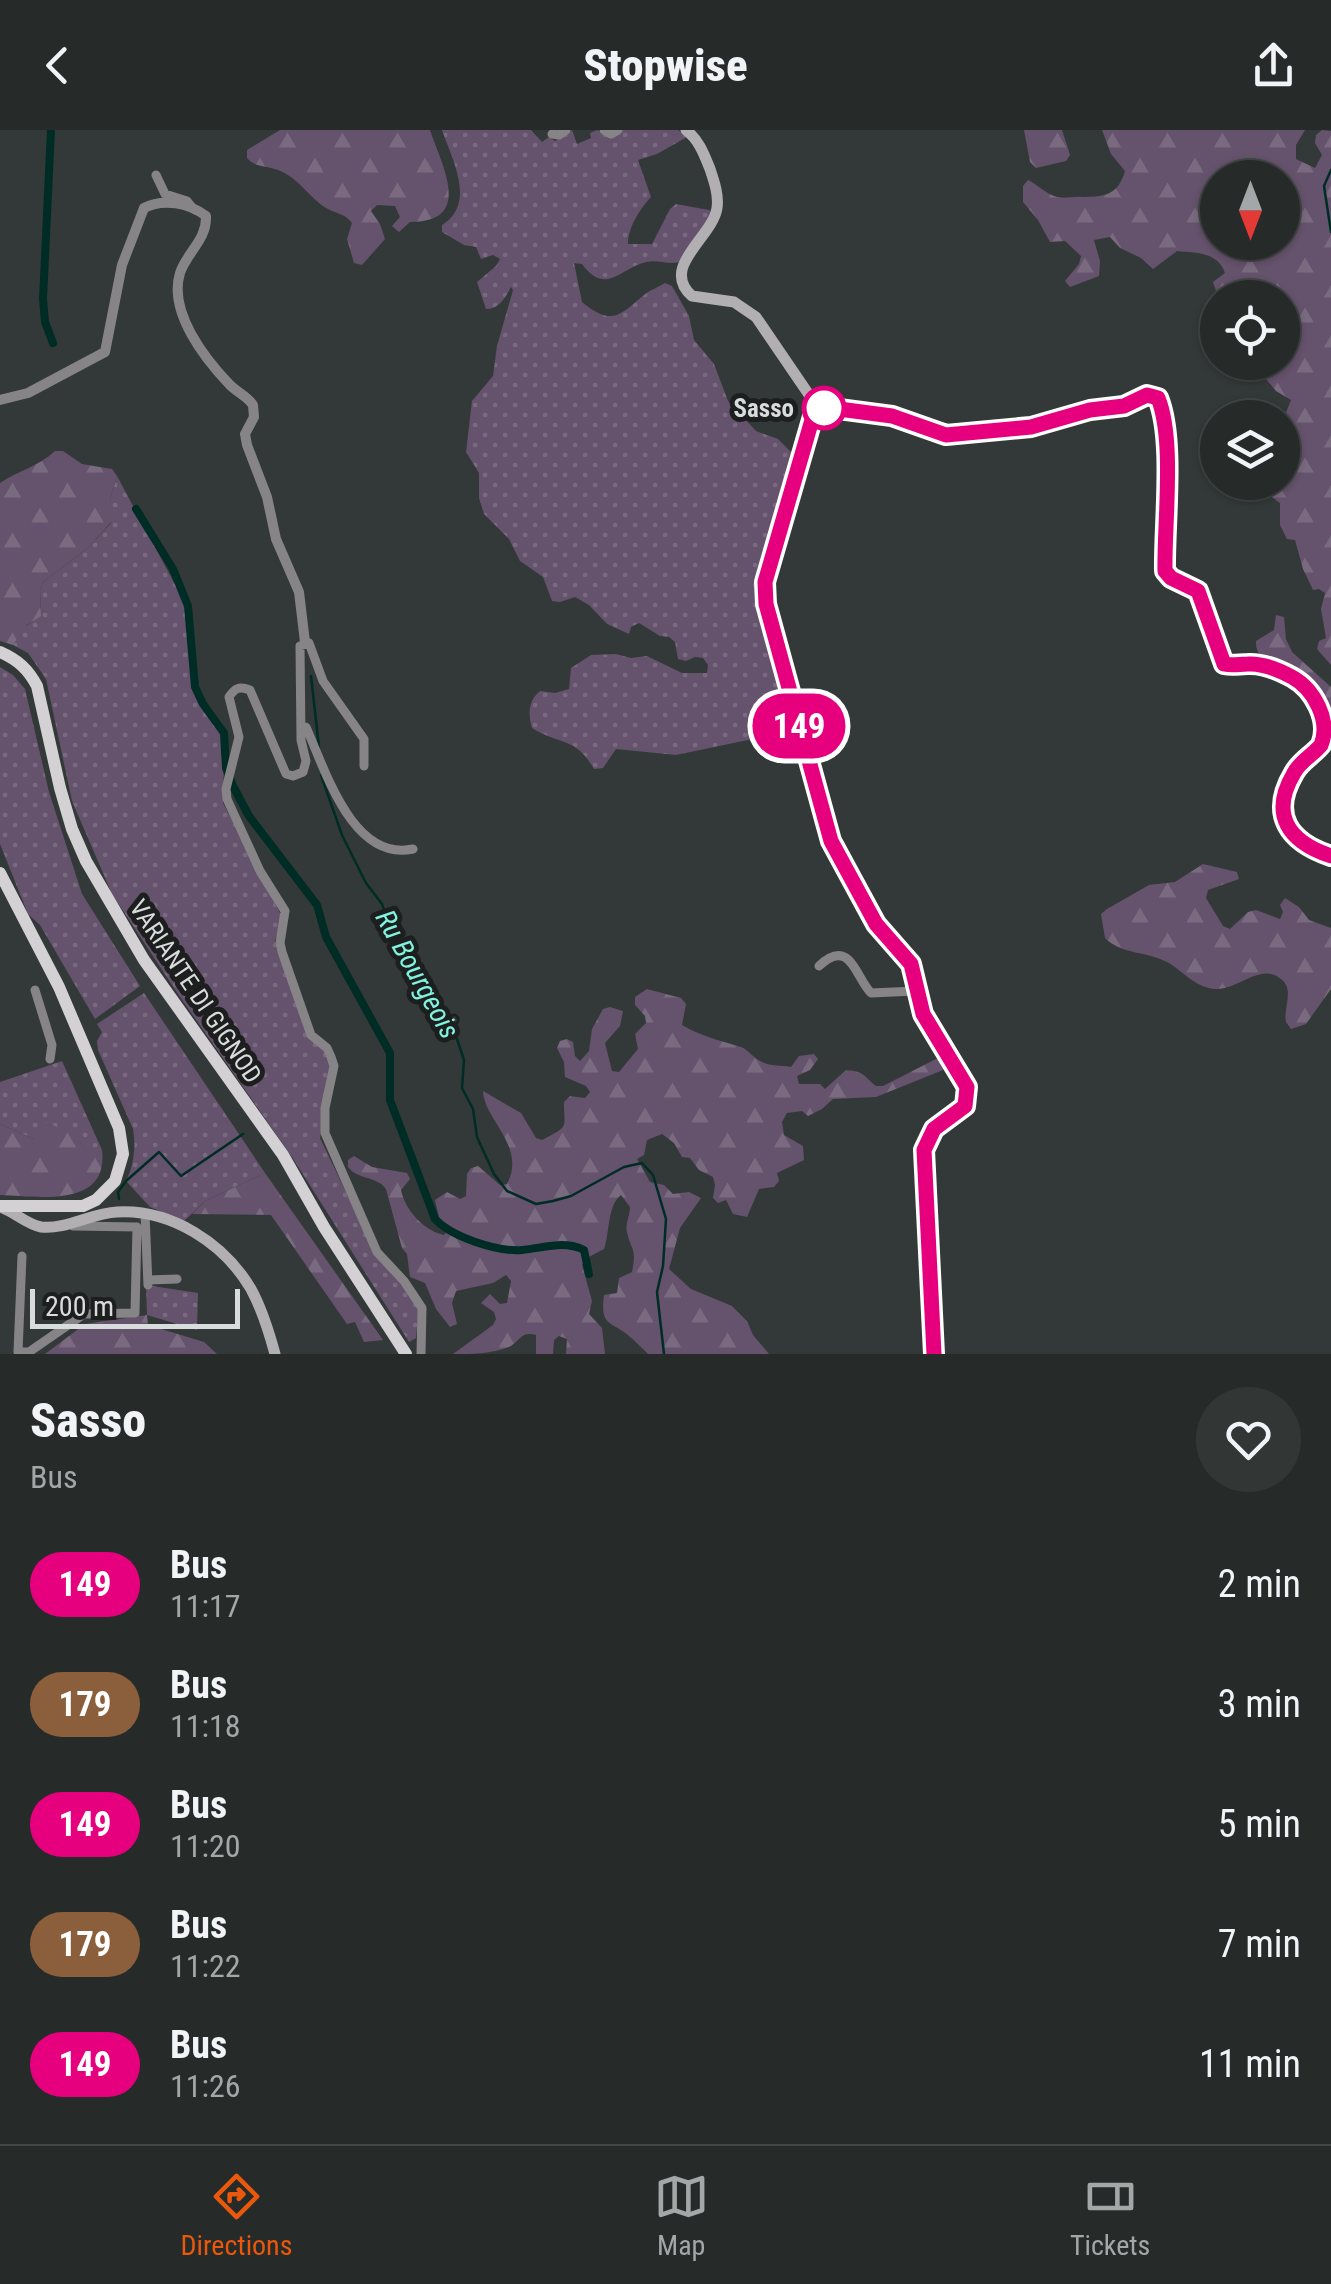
<!DOCTYPE html>
<html lang="en">
<head>
<meta charset="utf-8">
<style>
  body { margin:0; font-family:"Roboto Condensed",sans-serif; background:#323736; color:#f1f3f6; height:100vh; display:flex; flex-direction:column; font-size:38px; white-space:nowrap }
  * { box-sizing:border-box; margin:0 }
  p { font-size:32px; color:#a4a7a8 }
  .icon { flex:none; width:55px; height:55px; fill:none; stroke:currentColor; stroke-width:2; stroke-linecap:round; stroke-linejoin:round }
  .map { position:relative; height:1224px; overflow:hidden }
  .side { display:flex; flex-direction:column; background:#262b2a; flex:1 }
  .side>* { flex:none }
  .badge { padding:0 20px; border-radius:32px; font-size:35px; line-height:65px }
  .needle { width:65px; rotate:180deg }
  .tools { position:absolute; left:1200px; top:30px; display:grid; gap:20px }
  .tools a { display:grid; place-items:center; width:100px; height:100px; border-radius:50%; background:#262b2a; box-shadow:0 2px 8px #0004,0 0 0 2px #424747; font-size:50px }
  .scale { position:absolute; left:30px; bottom:25px; width:210px; box-sizing:border-box; padding-left:10px; border:5px solid #d9dcdc; border-top:0; font-size:28px; line-height:35px; white-space:nowrap; color:#d9dcdc; -webkit-text-stroke:8px #1d1f1f; paint-order:stroke }
  .map>.badge { position:absolute; translate:-50% -50%; box-shadow:0 0 0 5px #fff }
  .round { display:grid; place-items:center; flex:none; width:105px; height:105px; border-radius:52px; background:#323736 }
  .head { display:flex; align-items:center; justify-content:space-between; height:170px; padding:0 30px }
  h1 { font-size:48px; font-weight:800; line-height:75px }
  ul { padding:0; list-style:none }
  li { display:flex; align-items:center; gap:30px; height:120px; padding:0 30px }
  li div { flex:1 }
  li b { display:block; font-size:38px }
  li em { font-style:normal }
  li .badge { min-width:110px; font-weight:700; text-align:center }
  header { display:flex; justify-content:space-between; align-items:center; height:130px; padding:0 30px; background:#262b2a; font-size:45px; font-weight:800 }
  .menu { display:flex; justify-content:space-around; align-items:center; height:140px; border-top:2px solid #424747; background:#262b2a; font-size:28px; color:#a4a7a8 }
  .menu a { display:grid; justify-items:center; gap:5px }
  .menu .selected { color:#ea580c }
  .map>svg:first-child { display:block }
  .grass { fill:url(#grass-dots) }
  .forest { fill:url(#forest-firs); fill-rule:evenodd }
  .lines { fill:none; stroke-linecap:round; stroke-linejoin:round }
  .stream { stroke:#002c26; stroke-width:2.5 }
  .canal { stroke:#002c26; stroke-width:8 }
  .minor { stroke:#868486; stroke-width:9 }
  .tertiary { stroke:#868486; stroke-width:10 }
  .secondary { stroke:#b2afb3; stroke-width:11 }
  .primary { stroke:#d4d1d5; stroke-width:12 }
  .line-casing { stroke:#fff; stroke-width:22 }
  .line { stroke:#e6007e; stroke-width:15 }
  .stop-dot { fill:#fff; stroke:#e6007e; stroke-width:5 }
  .labels { text-anchor:middle; stroke-width:10; stroke-linejoin:round; paint-order:stroke }
  .stop-label { font-size:25px; font-weight:bold; fill:#d9dcdc; stroke:#1d1f1f; text-anchor:end }
  .street-label { font-size:25px; fill:#d9dcdc; stroke:#1d1f1f }
  .water-label { font-size:28px; font-style:italic; fill:#81f4e1; stroke:#1d1f1f }
</style>
</head>
<body>
<header><svg class="icon" aria-label="back" viewBox="0 0 24 24"><path d="M15 5l-7 7 7 7"/></svg>Stopwise<svg class="icon" aria-label="share" viewBox="0 0 24 24"><path d="M12 15V3M7 8l5-5 5 5M5 13v7h14v-7"/></svg></header>
<div class="map">
<svg width="1331" height="1224" viewBox="0 0 1331 1224">
  <defs>
    <pattern id="grass-dots" width="8" height="8" patternUnits="userSpaceOnUse" patternTransform="scale(2.5)"><rect width="8" height="8" fill="#65526c"/><path d="M2 2h.1M6 6h.1" fill="none" stroke="#7a6a80" stroke-width="1.8" stroke-linecap="round"/></pattern>
    <pattern id="forest-firs" width="22" height="20" patternUnits="userSpaceOnUse" patternTransform="scale(2.5)"><rect width="22" height="20" fill="#65526c"/><path d="M5 1l3.5 6h-7zM16 11l3.5 6h-7z" fill="#7a6a80"/></pattern>
  </defs>
  <rect width="100%" height="100%" fill="#333938"/>
  <path class="grass" d="M442,0h89l11,12 7,-5 6,4 17,-11 5,14 14,-6 -1,-5 7,-3 14,8 9,-8h58l9,7 -30,17 -19,6 13,37c-11,12 -23,30 -23,47h24l18,-35 6,-5 33,6 3,3 -33,49c-11,3 -22,-3 -33,0 -27,7 -40,34 -64,2l-8,-1 8,39c30,25 38,13 62,-7 6,-5 15,-8 21,-12l7,3 17,30 5,24 20,24 14,37 28,30 22,8 16,16 -34,132 16,67 5,40 5,-1 10,43 -34,1 -86,18 -60,-6 -13,19 -9,1c-19,-33 -33,-23 -62,-41 -4,-14 -4,-27 8,-37l15,2 14,-4 2,-21 20,-13 25,-1 15,4 16,-2 35,17h25l1,-8 -5,-7 -8,-1 -9,4 -8,-2 -3,-17 -6,-5 -9,-1 -21,-13 -8,4 -2,7 -22,-10 -18,-19 -14,-8 -15,5 -8,-1 -9,-24 -23,-16 -11,-22 -25,-25 -5,-16v-25l-13,-21 6,-51 21,-25 4,-30 16,-56 -2,-3c-5,10 -13,23 -25,22l-9,-27 19,-16 4,-7 -7,-4 -12,4 -5,-12 -12,-2 -22,-13v-7c35,-21 10,-66 0,-95z
    M117,346l69,129 7,79 11,23 20,28 -1,68 59,114 -1,12 -6,11 2,11 27,72 19,26 8,19 -11,70 54,113 41,47 4,9 -3,31 -7,4 -117,-185 -114,-163 -66,-100 -40,-93 -26,-122 -18,-26 -15,-8 12,-18 16,-12 -1,-25 3,-8 45,-34 23,-25 -1,-24z
    M0,537l13,8 12,14 24,103 33,102 58,92 -45,33 -55,-94 -12,-11 -28,-70z
    M144,863l121,180 -60,28 -21,20 -34,-14 -24,-26c8,-16 10,-34 7,-52l-35,-79 -1,-9 5,-9 -5,-8z
    M62,931l40,89 -12,5 -10,-13 -46,-3 -34,-15v-42z
    M146,1155l52,8 -1,37 -50,-15z"/>
  <path class="forest" d="M280,0h150c11,34 45,92 -20,92l-11,10 -7,-6 8,-9 -5,-11 -18,-1 -6,6 9,13 5,15 -23,26 -8,-2 -7,-24 5,-16c-8,-11 -18,-9 -29,-17 -16,-12 -25,-28 -45,-36 -12,-5 -22,-2 -31,-12v-8z
    M1024,0h38l8,25 -4,6 -30,7 -6,-6z
    M1102,0h203l-9,15v14l19,9 7,-13 -7,-12 1,-8 6,-5 9,1v534l-14,-16 2,-8 7,-3 -5,-29 4,-16 -6,-4 -6,1 -10,-21 -8,-29 -8,-1 -7,-14v-22l-18,-13 6,-7 14,-1 1,-62 8,-20 -15,-9 -15,-18 -14,1 -6,-11 41,-1v-64l-64,-1 -5,-15 12,-9c-7,-21 -28,-20 -48,-22l-24,18 -12,-11 -21,-10 -10,-11 -16,3 6,21 -1,15 -29,11 -5,-6 14,-17 2,-8 -16,-15 -15,1 -12,-22 -15,-18v-16l5,-6c10,5 18,14 29,17 9,2 16,-1 25,0 23,0 36,-2 43,-26l-14,-17zM1218,48h64v64h-64z
    M55,321h8l19,13 30,5 5,7 -7,23 3,21 -25,28 -45,34 -3,8 1,26 -14,9 -14,20 -13,-4v-158c18,-12 39,-17 55,-32z
    M1276,485l8,2 2,22 6,13 39,35v29c-24,-5 -33,-16 -32,-39 -19,-9 -44,-13 -43,-36l18,-11z
    M1203,734l34,8 2,7 -31,11 -2,8 17,28 7,3 18,-17 8,-2 24,9 3,-7 -3,-7 5,-7 14,9 10,13 22,8v61l-25,35 -15,5 -5,-7c-3,-15 9,-32 -5,-43 -20,-17 -43,11 -65,10 -20,-1 -31,-16 -47,-26 -21,-12 -47,-8 -64,-25l-4,-24 6,-5 42,-24 26,-3z
    M647,859l34,9 5,6 -4,21c16,10 42,17 59,22 8,3 11,10 19,14 10,6 20,4 31,6l8,-11 15,-2 4,5 -8,11 -13,6 2,8h21l5,5 21,-19c20,2 16,5 30,16h7l53,-27h7l4,5 -4,6 -67,27 -43,2 -11,10 -14,7 -6,-5 -15,2 -5,9 2,13 19,11 1,14 -27,13 2,8 -5,6 -15,2 -12,28 -14,-3 -7,-14 -8,3 -5,-5 2,-13 -2,-8 -14,-7 -9,-12 -8,-1 -8,-14 -12,-9 -15,6 -3,15 -7,4 13,23 14,3 9,9 16,-2 12,6 -21,30 -11,41 22,20 41,17 15,15 6,14 16,19h-121c-6,-6 -13,-13 -19,-18 -19,-16 -29,-9 -25,-41l13,-2 2,-15 13,-6c5,-25 -1,-21 -5,-40 -2,-8 3,-17 3,-25l-9,-12c-14,11 -11,37 -17,54l-19,10 -3,6 10,36 -3,13 13,14 3,26h-39l1,-15 -8,-3 -5,4 -1,14h-17v-19c-16,-4 -15,6 -27,12 -18,7 -37,7 -56,7l40,-29 3,-6 -2,-7 -13,-9 9,-9 10,10 7,-1 4,-22 -5,-6 -13,8 -37,8 -4,12 5,21 -7,3 -14,-18 -11,-26 -15,-6 -3,-23 -5,-6 -16,-59c-9,-13 -28,-9 -38,-22v-7l6,-4 18,11 35,6 3,6 -9,11c4,20 23,41 43,45l5,-6 -10,-12 -4,-17 12,-8 13,7 6,-3 1,-22 4,-6 7,-2 22,19 7,-1c20,-38 -23,-64 -24,-93l38,22 15,25 6,2c28,-15 22,-10 22,-38l6,-6 15,2 5,-6 -4,-6 -21,-9 -1,-15 -7,-14 3,-7 7,-2 6,3 2,14 5,5 9,-10 3,-22 11,-20 7,-2 13,4 -3,15 -15,17 7,28 7,1 19,-23 -3,-15 11,-11 -1,-7 -10,-11v-8z
    M46,992l36,16 -2,4 10,12 12,-4c7,59 -65,46 -102,45v-71l34,15z
    M265,1043l118,167 -19,2 -9,-20 -8,2 -76,-109 -79,-1 13,-13z
    M147,1185l1,10 56,17 13,12h-172l40,-30z"/>
  <g class="lines">
    <path class="stream" d="M1331,40l-7,16 7,46
      M311,546l8,71
      M321,645l21,60 24,48 16,21 16,46 26,48 32,38 8,24 -2,28 11,21 4,28 17,37 13,17 29,13 17,-3 18,-5 53,-29 18,-4 11,12 13,44 -3,47 -6,26 7,62
      M119,1069l-1,-7 8,-11 33,-29 22,24 62,-42"/>
    <path class="canal" d="M51,0l-8,169 2,23 8,21
      M136,379l37,60 15,37 7,81 8,17 21,29 2,35 7,18 16,30 68,89 9,32 64,116v47l45,119c17,18 62,33 87,31 22,-2 42,-10 62,0l5,24"/>
    <path class="minor" d="M604,0l7,4 7,-4
      M552,4l7,1 7,-5
      M156,45l9,19 22,7 4,5
      M816,275l76,11 55,19h24l81,-12 38,-13 34,-4 23,-11 11,4c17,40 6,125 7,172l6,7 27,13 27,72c17,5 35,0 53,7 23,10 53,38 48,69 -7,14 -25,20 -32,34 -24,42 -4,70 37,82
      M302,596l4,1c19,42 46,135 107,122
      M364,636v-27l-41,-58 -14,-38 -9,3 1,94 5,21 -3,11 -10,4 -7,-2 -36,-84c-11,-4 -15,-2 -21,7l10,40 -13,52 1,10 33,72 25,40 -5,32 2,9 29,83 16,13 4,9 3,9 -9,42v25l52,119 27,29 18,27 -1,46
      M819,836c31,-29 36,10 52,27l45,-2
      M35,860l17,55 -2,14
      M145,1084l3,71
      M22,1126l-4,96h11l55,-38 51,-1 2,-86 -64,-1
      M148,1150l29,-1"/>
    <path class="tertiary" d="M0,270l28,-7 77,-41 17,-87 22,-57c19,-10 45,-5 62,8 1,24 -19,36 -26,57 -12,39 25,86 50,112 8,8 17,11 23,20l1,12 -9,17 2,11 20,52 9,42 23,53 6,50"/>
    <path class="secondary" d="M686,0c13,10 18,24 24,39 4,12 9,26 7,39 -4,29 -58,59 -25,88l42,6 22,15 60,88 -52,189 58,221 9,26 20,41 25,41 35,41 12,50 44,73 -2,19 -31,23 -11,20 11,205
      M0,1077c15,5 26,17 41,20 24,3 51,-14 76,-15 54,-3 107,31 134,77 11,20 18,43 24,65"/>
    <path class="primary" d="M0,522c18,8 28,17 37,34l23,102 12,41 14,32 58,99 139,195 41,72 82,127
      M0,743l59,114 60,141 4,26 -8,27 -19,19 -13,6h-83"/>
  </g>
  <g class="lines">
    <g class="line-casing">
      <path id="line" d="M934,1224l-10,-204 10,-21 31,-23 2,-19 -44,-73 -12,-50 -35,-40 -45,-83 -65,-237 -1,-22 51,-176 76,10 54,19 85,-8 59,-17 34,-4 23,-11 11,3c17,42 6,126 7,173l6,7 27,13 26,73c9,2 15,0 24,0 15,-1 31,6 44,13 22,12 39,44 29,68 -8,10 -21,16 -27,28 -25,42 -5,69 37,83"/>
    </g>
    <use href="#line" class="line"/>
  </g>
  <circle class="stop-dot" cx="824" cy="278" r="20"/>
  <g class="labels">
    <g class="stop-label">
      <text x="794" y="287">Sasso</text>
    </g>
    <g class="street-label">
      <text transform="translate(196 861) rotate(56)" y="9">VARIANTE DI GIGNOD</text>
    </g>
    <g class="water-label">
      <text transform="translate(418 844) rotate(61)" y="10">Ru Bourgeois</text>
    </g>
  </g>
</svg>
<div class="tools">
<a><svg class="needle" viewBox="-14 -14 28 28"><path d="M0-13l5 13h-10z" fill="#e53935"/><path d="M0 13l5-13h-10z" fill="#a4a7a8"/></svg></a>
<a><svg class="icon" aria-label="locate" viewBox="0 0 24 24"><circle cx="12" cy="12" r="6"/><path d="M12 2v4M12 18v4M2 12h4M18 12h4"/></svg></a>
<a><svg class="icon" aria-label="layers" viewBox="0 0 24 24"><path d="M12 4l9 5-9 5-9-5zM3 14l9 5 9-5"/></svg></a>
</div>
<div class="scale">200 m</div>
<b class="badge" style="left:799px;top:596px;background:#e6007e;color:#fff">149</b>
</div>
<section class="side">
<div class="head"><div><h1>Sasso</h1><p>Bus</p></div><a class="round"><svg class="icon" aria-label="heart" viewBox="0 0 24 24"><path d="M12 20l-8-8c-3-5 5-10 8-4 3-6 11-1 8 4z"/></svg></a></div>
<ul>
<li><span class="badge" style="background:#e6007e;color:#fff">149</span><div><b>Bus</b><p>11:17</p></div><em>2 min</em></li>
<li><span class="badge" style="background:#8b5e3c;color:#fff">179</span><div><b>Bus</b><p>11:18</p></div><em>3 min</em></li>
<li><span class="badge" style="background:#e6007e;color:#fff">149</span><div><b>Bus</b><p>11:20</p></div><em>5 min</em></li>
<li><span class="badge" style="background:#8b5e3c;color:#fff">179</span><div><b>Bus</b><p>11:22</p></div><em>7 min</em></li>
<li><span class="badge" style="background:#e6007e;color:#fff">149</span><div><b>Bus</b><p>11:26</p></div><em>11 min</em></li>
</ul>
</section>
<nav class="menu">
<a class="selected"><svg class="icon" aria-label="directions" viewBox="0 0 24 24"><path d="M12 3l9 9-9 9-9-9zM9 14v-3h6M13 9l2 2-2 2"/></svg>Directions</a>
<a><svg class="icon" aria-label="map" viewBox="0 0 24 24"><path d="M3 6l6-2 6 2 6-2v14l-6 2-6-2-6 2zM9 4v14M15 6v14"/></svg>Map</a>
<a><svg class="icon" aria-label="tickets" viewBox="0 0 24 24"><path d="M3 7h18v10H3zM15 7v10"/></svg>Tickets</a>
</nav>
</body>
</html>
